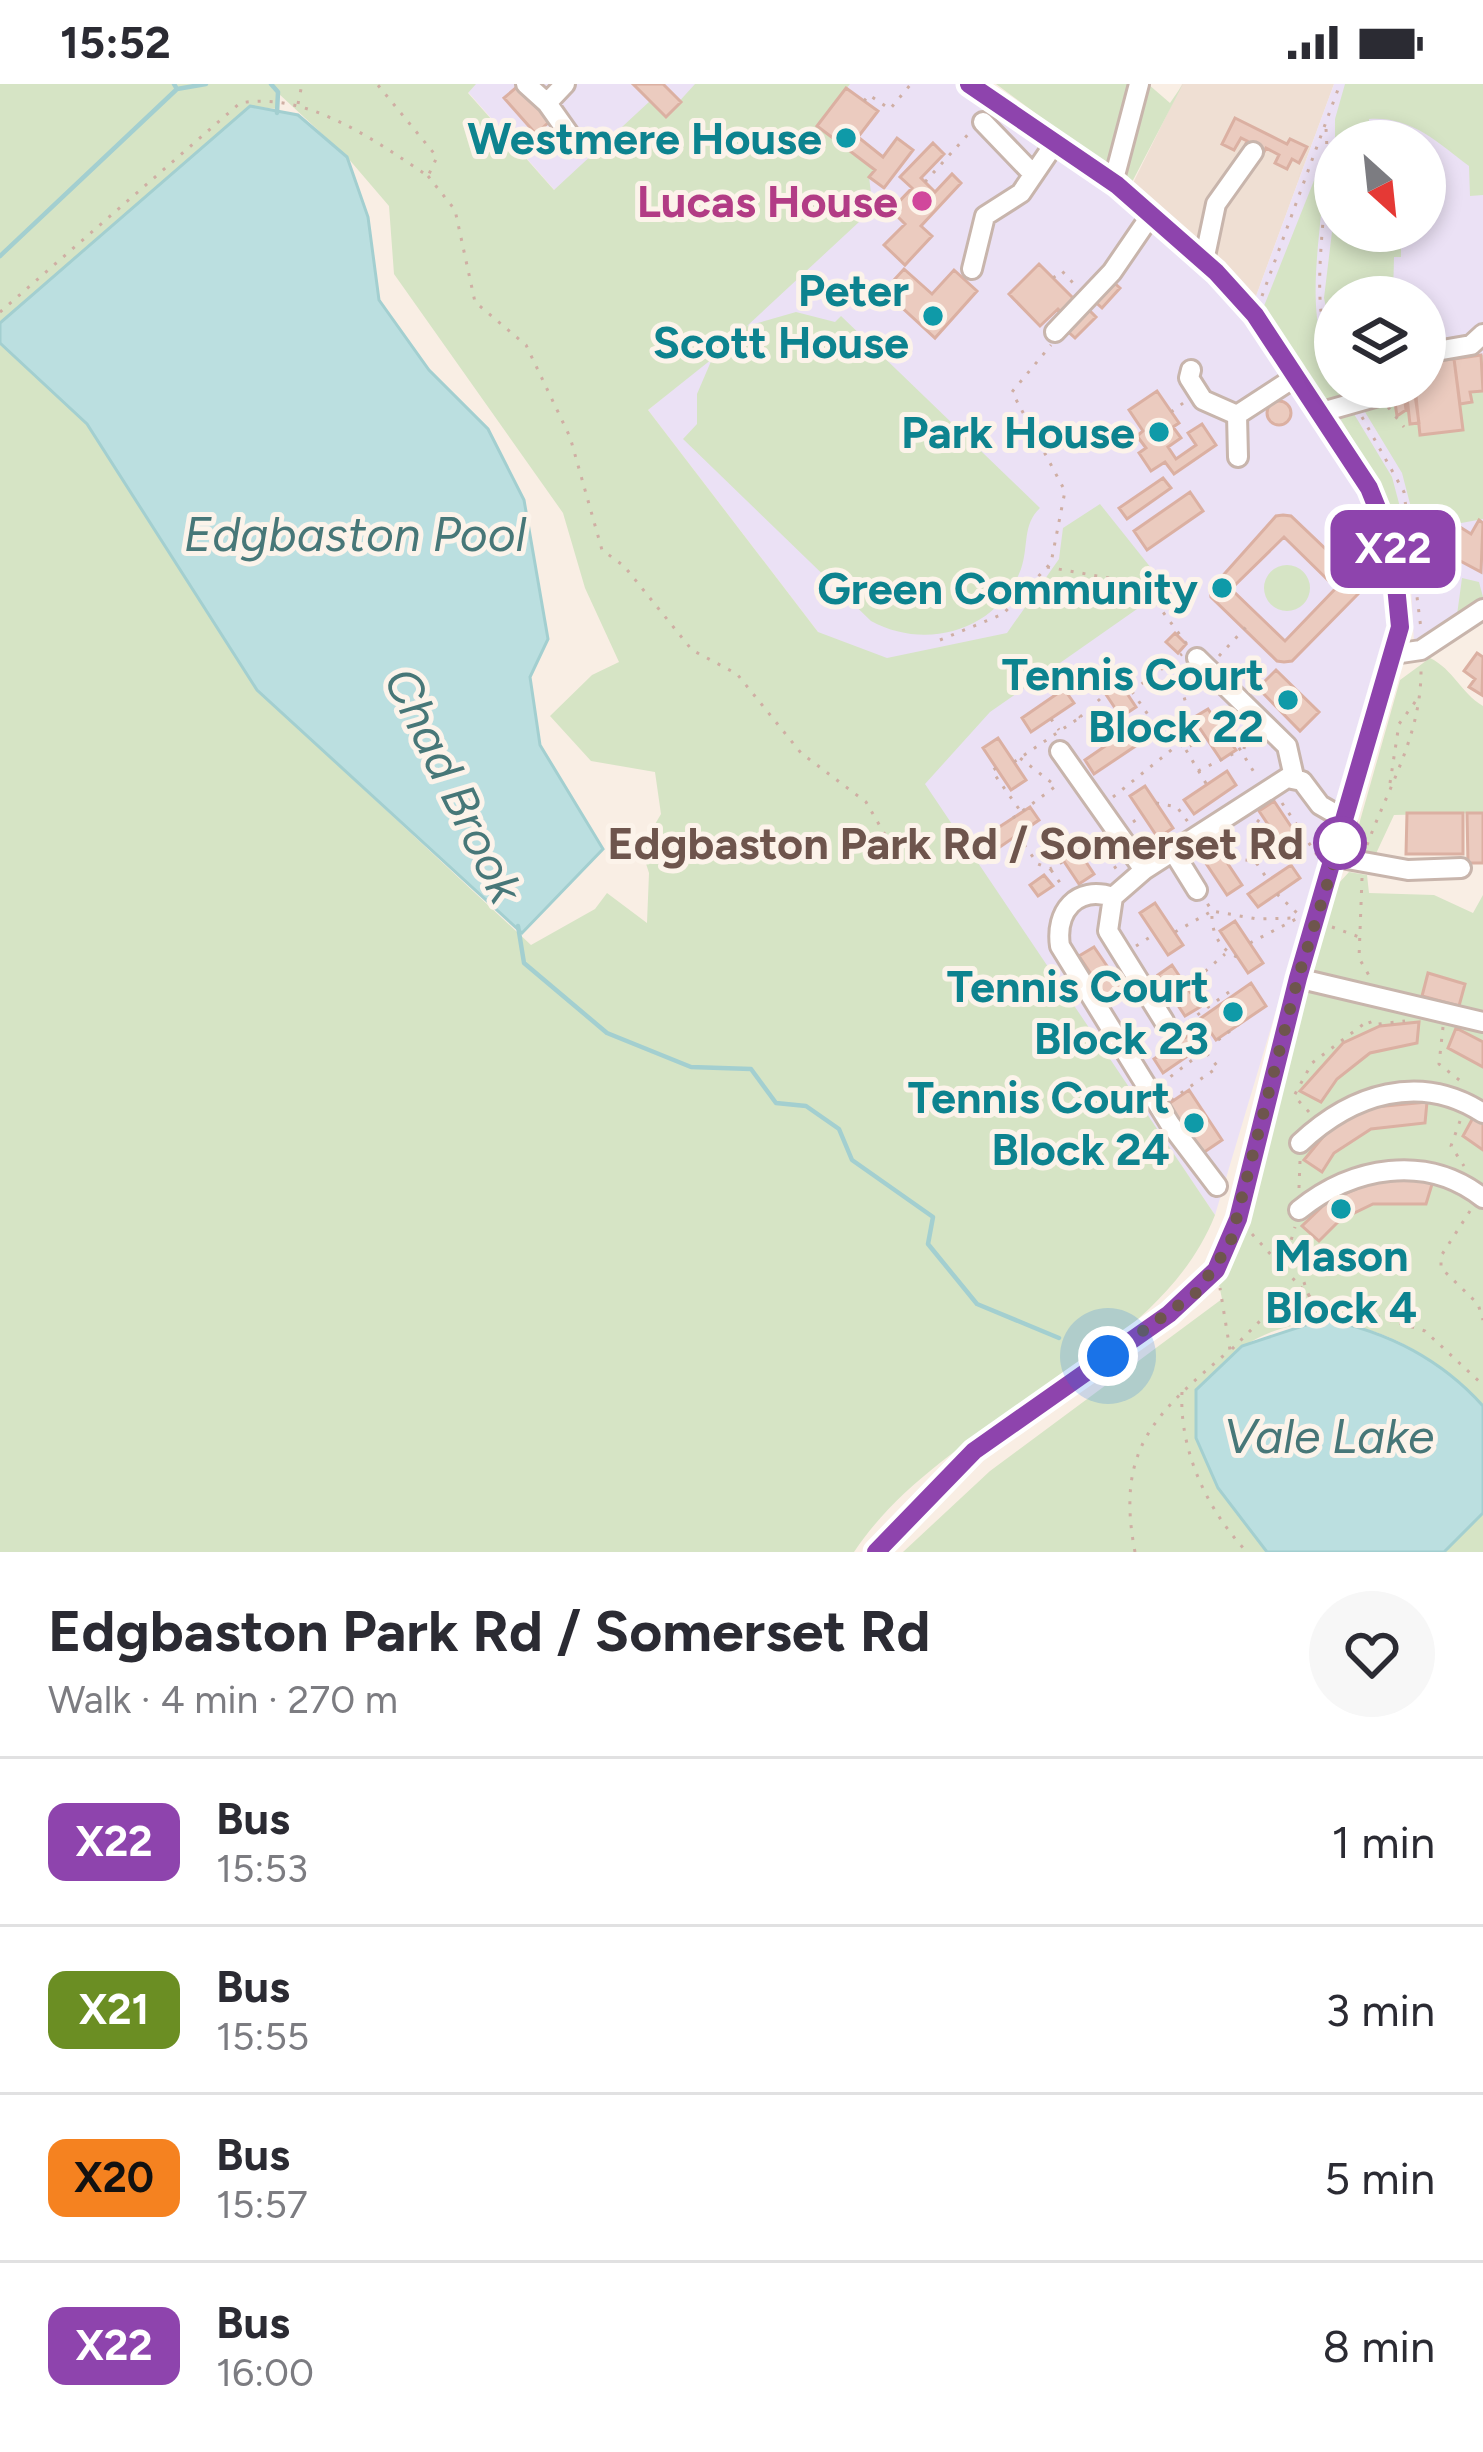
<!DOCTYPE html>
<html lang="en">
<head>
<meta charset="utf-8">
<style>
  body { margin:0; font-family:Figtree,sans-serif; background:#f7f7f7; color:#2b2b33; height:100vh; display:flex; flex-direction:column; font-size:45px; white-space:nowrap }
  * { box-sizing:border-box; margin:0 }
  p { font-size:39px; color:#7c7c81 }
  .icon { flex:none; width:66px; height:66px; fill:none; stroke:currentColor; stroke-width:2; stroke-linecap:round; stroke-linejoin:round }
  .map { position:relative; height:1468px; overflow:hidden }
  .details { display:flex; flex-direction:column; background:#fff; flex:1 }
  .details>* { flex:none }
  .badge { padding:0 24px; border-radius:18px; font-size:42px; line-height:78px }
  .needle { width:78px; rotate:153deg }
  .controls { position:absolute; left:1314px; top:36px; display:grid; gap:24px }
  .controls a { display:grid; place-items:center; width:132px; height:132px; border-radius:50%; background:#fff; box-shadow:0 6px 18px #0003; font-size:60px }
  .you { position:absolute; width:60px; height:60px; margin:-30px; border:9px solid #fff; border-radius:50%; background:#1a73e8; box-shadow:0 0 0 18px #1a73e833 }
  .map>.badge { position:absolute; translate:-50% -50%; box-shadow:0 0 0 6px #fff }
  .round { display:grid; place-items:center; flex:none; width:126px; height:126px; border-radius:63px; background:#f7f7f7 }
  .head { display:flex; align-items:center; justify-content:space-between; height:204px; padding:0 48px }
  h1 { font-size:57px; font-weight:700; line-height:90px }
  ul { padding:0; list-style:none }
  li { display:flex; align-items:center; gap:36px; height:168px; padding:0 48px; border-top:3px solid #e1e1e2 }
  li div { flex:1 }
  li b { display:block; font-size:45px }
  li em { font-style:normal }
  li .badge { min-width:132px; font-weight:700; text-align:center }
  .status { display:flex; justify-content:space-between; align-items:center; height:84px; padding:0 60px; background:#fff; direction:ltr }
  .status svg { height:33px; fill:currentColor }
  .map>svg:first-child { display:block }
  .residential { fill:#efdfd3 }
  .education { fill:#ebe1f5; fill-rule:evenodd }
  .green { fill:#d6e4c5 }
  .water { fill:#bbdfe0; stroke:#a3cfd0; stroke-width:3 }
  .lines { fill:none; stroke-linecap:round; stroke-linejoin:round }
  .stream { stroke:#a3cfd0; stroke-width:4.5 }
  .building { fill:#ebcbbf; stroke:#dbb0a2; stroke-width:3; fill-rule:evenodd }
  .minor-casing { stroke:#c8b5ac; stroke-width:24 }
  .path { stroke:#cfaea3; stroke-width:3; stroke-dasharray:3 9; stroke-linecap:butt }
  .minor { stroke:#fff; stroke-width:18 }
  .line-casing { stroke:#fff; stroke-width:27 }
  .line { stroke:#8e44ad; stroke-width:18 }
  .walk { stroke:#6e554d; stroke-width:12; stroke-dasharray:0 21.6 }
  .culture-dot { fill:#0f9aa8; stroke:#fcf3ea; stroke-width:4.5 }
  .hotel-dot { fill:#d1479c; stroke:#fcf3ea; stroke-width:4.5 }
  .stop-dot { fill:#fff; stroke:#8e44ad; stroke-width:6 }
  .labels { text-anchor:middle; stroke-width:10; stroke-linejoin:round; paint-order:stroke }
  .culture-label { font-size:45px; font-weight:bold; fill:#0d838f; stroke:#fcf3ea; text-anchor:end }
  .hotel-label { font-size:45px; font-weight:bold; fill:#b23c85; stroke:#fcf3ea; text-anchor:end }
  .stop-label { font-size:45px; font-weight:bold; fill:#6e554d; stroke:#fcf3ea; text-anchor:end }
  .water-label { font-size:48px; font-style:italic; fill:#477778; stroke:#fcf3ea }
</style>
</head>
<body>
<div class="status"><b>15:52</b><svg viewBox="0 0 49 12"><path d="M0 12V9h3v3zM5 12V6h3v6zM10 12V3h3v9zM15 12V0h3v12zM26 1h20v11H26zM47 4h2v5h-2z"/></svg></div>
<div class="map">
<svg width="1483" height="1468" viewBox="0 0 1483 1468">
  <rect width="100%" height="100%" fill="#f9eee4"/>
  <path class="residential" d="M1182,0h152l-79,215 -123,-114z"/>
  <path class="education" d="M461,0h496l169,119 74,64 70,84 96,152 21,52 4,70 -176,590 -397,-583 -170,-222 58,-48z
    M1334,0h149v516l-69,43 -4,-73 -20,-61 -31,-63 -104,-147zM1335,57h90v90h-90zM1335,213h90v90h-90z"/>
  <path class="green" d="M0,0h476l-8,9 86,97 96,-89 16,15 29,-32h155l-33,42 58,44 -6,7 4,32 -126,117 49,-14 39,10 6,-6 199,192c-18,17 -11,38 -19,61 -23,62 -95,82 -150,52l-188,-182 14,-15v-30l15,-35 -64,51 170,222 69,26 120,-25 52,-74 4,-31 37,-24 67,84 -177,124 -65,72 290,431c-59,149 -270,200 -361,337h-854v-1209l87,81 170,266 274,255 64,-36 12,-16 40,30 2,-50 -8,-25 20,-34 -6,-42 -64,-11 -41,-45 42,-41 27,-13 -34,-74 -22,-75 -169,-239 -5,-68 -42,-49 -69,-64 -1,16 -27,-3 -250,217z
    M996,0h152l22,19 13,-19 -52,100z
    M1345,0h138v111l-13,1 -1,-30c-32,-24 -58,-50 -100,-47v22h-34v23v-45z
    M1319,84l5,5c-4,86 -24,143 17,223l-12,7 -67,-92z
    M1335,123v24l57,3 9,9v14h-7l-1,40h-58v57l-11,-56z
    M1483,271v164l-38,7 -9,12 -16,4 -18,-69 -40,-66 32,-20h31v-21z
    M1351,325l41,68 17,64 -7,1 -28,-67 -36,-60z
    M1264 504a23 23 0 1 1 46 0a23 23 0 1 1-46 0Z
    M1462,494l17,4 4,15 -26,18z
    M1430,574c24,12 30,34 53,48v107l-89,2 -21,45 -21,-11 48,-169z
    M1349,788l18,3 2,18 65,2 39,18 10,-18v511c-59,-66 -156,-114 -239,-60 -18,11 -31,31 -48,44v49l23,52 48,61h-364l87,-81 232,-172 -6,-29 81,-292 14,2 27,-96z
    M1479,1429h4v39h-39z"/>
  <path class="water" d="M250,22l48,9 49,42 21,60 11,83 50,70 59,59 36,71 24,139 -18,38 10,68 63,104 -81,84 -265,-243 -170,-266 -87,-81v-20z
    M1324,1235c61,12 117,40 159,87v107l-39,39h-177l-49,-64 -22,-50v-48l46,-44z"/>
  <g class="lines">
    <path class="stream" d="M174,0l3,5 29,-5
      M271,0l7,8 -1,21
      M0,172l177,-167
      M518,842l6,37 83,70 84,34 60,2 25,34 30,3 33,23 13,31 81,57 -5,27 49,60 82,34"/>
  </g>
  <path class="building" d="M633,0h30l18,18 -15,15z
    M518,2l32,35 -14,13 -32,-36z
    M846,4l32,23 -20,26 25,20 14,-19 16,12 -29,38 -15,-11 6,-7 -58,-44z
    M1235,34l52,26 3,-5 17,8 -8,16 -7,-4 -5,10 -12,-6 4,-8 -13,-7 -4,8 -18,-8 3,-7 -6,-3 -7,12 -12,-6z
    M933,59l11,11 -23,24 14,14 17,-18 9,9 -40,43 11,10 -27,29 -21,-20 21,-21 -14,-14 21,-22 -12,-11z
    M1039,180l39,39 -13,13 -7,-7 -18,17 -31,-32z
    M904,185l28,25 22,-24 23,21 -42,47 -51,-47z
    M1110,195l10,9 -18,20 -10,-9z
    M1084,221l12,12 -21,21 -12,-11z
    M1481,271l2,36 -13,1 2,10 -12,2 -6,-45z
    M1454,275l9,71 -43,5 -5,-48h10v-25z
    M1414,304l5,35 -9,1 -4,-35z
    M1157,307l22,32 -6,4 8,11 -13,9 8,12 20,-14 -8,-12 14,-9 14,21 -42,29 -9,-12 -14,9 -12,-18 7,-5 -9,-12 6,-5 -14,-21z
    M1404,311l2,15 -9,6 -3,-20z
    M1267 329a12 12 0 1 1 24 0a12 12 0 1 1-24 0Z
    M1163,394l8,10 -44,31 -8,-11z
    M1190,408l13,19 -56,39 -13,-19z
    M1283,431l8,1 66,63 -4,5 5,10 -66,67 -8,1 -7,-1 -66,-64 -1,-7 66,-74zM1284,453l52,51 -51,53 -54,-52z
    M1479,436l4,3 -2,49 -30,-16 9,-29 11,7z
    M1175,549l11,11 -8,9 -12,-11z
    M1477,569l6,4 -1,38 -13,-8 6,-8 -11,-8z
    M1108,581l28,42 -15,10 -28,-42z
    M1276,586l43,42 -19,19 -42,-43z
    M1064,605l10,14 -43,29 -9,-14z
    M1208,625l28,41 -15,10 -28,-42z
    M1127,647l10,14 -43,29 -9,-14z
    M998,654l28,42 -15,10 -28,-42z
    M1227,687l9,14 -42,29 -10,-14z
    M1145,702l28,42 -15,10 -28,-42z
    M1274,717l28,42 -15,10 -28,-42z
    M1030,723l9,13 -42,29 -10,-14z
    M1407,729h56v41h-57z
    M1467,729h16v50h-15z
    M1066,748l28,42 -15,10 -28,-42z
    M1214,759l28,42 -15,10 -28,-42z
    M1291,781l9,13 -42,29 -10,-13z
    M1044,791l9,11 -15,10 -8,-11z
    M1155,819l28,42 -15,10 -28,-42z
    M1235,837l28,42 -15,10 -28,-42z
    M1094,863l28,41 -15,10 -28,-42z
    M1172,881l28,42 -15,9 -27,-41z
    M1428,889l37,11 -6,22 -37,-10z
    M1251,899l15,23 -50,34 -15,-22z
    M1419,938l-2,21 -47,10 -33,26 -16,23 -21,-11 43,-48 37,-17z
    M1456,944l27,14v25l-35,-19z
    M1196,946l9,14 -42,29 -9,-14z
    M1189,1006l33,50 -22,15 -33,-50z
    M1427,1018l-2,21 -54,6 -37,24 -12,19 -18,-12 23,-28 22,-14 26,-11z
    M1474,1032l9,7v27l-20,-14z
    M1379,1095l54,2 -7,23h-53l-33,16 -21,21 -17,-15 26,-25z"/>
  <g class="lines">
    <g class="minor-casing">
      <path id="minor" d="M526,0l21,19 18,-19
        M547,19l29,41
        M983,38l50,52
        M1113,99l26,-99
        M1204,177l12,-57 37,-52
        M972,185l13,-53 36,-23 34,-50
        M1055,248l57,-60 39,-57
        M1425,269l46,-8 12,-11
        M1191,286l-2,8 14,22 34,15 60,-39
        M1322,328l60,-17 5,-8
        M1237,331l1,42
        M1394,570l27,-4 62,-41
        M1197,574l90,88 7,31
        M1060,667l84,119
        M1174,769l23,37
        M1336,773l72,13 53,-2
        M1113,813c-37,-12 -58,15 -53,49l110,178 47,62
        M1297,894l186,44
        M1164,937l-56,-90 5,-34 31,-27 143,-92 15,3 18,24 26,15
        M1300,1059c52,-49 120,-71 183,-30
        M1299,1126c53,-43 127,-57 184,-12
        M876,1468l98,-101 195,-137 47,-44 22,-51 59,-241 102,-351 -7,-82 -23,-57 -114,-173 -39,-43 -99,-86 -148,-102"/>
    </g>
    <path class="path" d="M864,17l5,-6 21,14 21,-25
      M298,20l4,-20
      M1326,45c6,80 -23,167 9,239
      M428,92l27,34 20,92 51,43 44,92 32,113 22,16 68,84 45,24 64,79 65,49 25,43
      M925,98l47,-52
      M1053,194l9,-7 12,13
      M1262,212l78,-212
      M0,228l240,-209c67,-12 134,37 188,73l9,-19 -60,-73
      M1388,323l16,20
      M1171,328l15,-11
      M1362,333l42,75 17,137
      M1414,464l19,1 24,13
      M1047,483l95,17 47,63
      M940,556l63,-26 48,-51 14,-72 -53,-99 39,-47
      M1219,572l27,-29
      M1174,579l13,44 -7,36 5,6 20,-12
      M1123,604l5,-2 28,40
      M1132,607l50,-37
      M1100,615l-20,18 102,14
      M1051,635l8,11
      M1092,637l15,24
      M1219,642l4,-4 34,55
      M1244,665l3,-20
      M1186,666l21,35
      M1014,678l65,-44
      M996,684l-4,3 27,38
      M1198,687l41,-20
      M1390,699l9,-59 19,-26
      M1113,713l67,-54
      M1156,719l21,4 11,15
      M1282,719l35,52
      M1013,734l43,-32 -36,-28
      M1257,736l21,18
      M1133,738l10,-7
      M1017,751l21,29 12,5 14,-8
      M1223,752l13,23 19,2 13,19
      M1367,761c22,-59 55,-112 54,-177
      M1083,770l21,-16
      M1082,771l28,5 9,13
      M1051,786l12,17
      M1362,794l-3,80 12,21
      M1277,810l20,19
      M1332,843l30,11
      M1175,848l37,-21 -5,-8
      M1250,859l46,-24
      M1136,862l19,-12
      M1237,873c-19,-9 -26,-26 -25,-46l45,8 37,-1
      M1187,903l38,-33
      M1443,943l-4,37 24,19
      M1178,945l51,-37
      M1161,1000l78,-60
      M1171,1016l47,-33 -11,-13
      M1309,1028l-15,-16 18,-33 57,-43 2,5 34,-4
      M1460,1037l-9,25 13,20
      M1299,1104l1,-27
      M1470,1127l-29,45v12l37,36 5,16
      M1252,1150l57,62 -19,-52 5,-17
      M1232,1265l48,-48 29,-5 116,35 58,54
      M1182,1308c-3,58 25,118 65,160
      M1135,1468c-20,-104 20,-138 95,-202l-10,-62"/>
    <use href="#minor" class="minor"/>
  </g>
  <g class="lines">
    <g class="line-casing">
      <path id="line" d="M876,1468l98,-101 195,-137 47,-44 22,-51 60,-241 102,-351 -8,-82 -23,-57 -114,-173 -39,-43 -99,-87 -148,-101"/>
    </g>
    <use href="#line" class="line"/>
    <path class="walk" d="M1108,1272l89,-64 33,-48 68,-266 42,-135"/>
  </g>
  <g class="culture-dot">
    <circle cx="846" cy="54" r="12"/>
    <circle cx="933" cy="232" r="12"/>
    <circle cx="1159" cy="348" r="12"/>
    <circle cx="1222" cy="504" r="12"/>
    <circle cx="1288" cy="616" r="12"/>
    <circle cx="1233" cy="928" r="12"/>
    <circle cx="1194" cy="1039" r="12"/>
    <circle cx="1341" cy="1125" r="12"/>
  </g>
  <circle class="hotel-dot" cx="922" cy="117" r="12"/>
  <circle class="stop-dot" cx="1340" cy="759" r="24"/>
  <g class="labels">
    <g class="culture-label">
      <text x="822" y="70">Westmere House</text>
      <text x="909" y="222">Peter<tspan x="909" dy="52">Scott House</tspan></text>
      <text x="1135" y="364">Park House</text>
      <text x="1198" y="520">Green Community</text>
      <text x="1264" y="606">Tennis Court<tspan x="1264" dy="52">Block 22</tspan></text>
      <text x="1209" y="918">Tennis Court<tspan x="1209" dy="52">Block 23</tspan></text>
      <text x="1170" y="1029">Tennis Court<tspan x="1170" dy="52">Block 24</tspan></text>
      <text x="1341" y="1187" text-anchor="middle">Mason<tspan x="1341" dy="52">Block 4</tspan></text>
    </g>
    <g class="hotel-label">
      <text x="898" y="133">Lucas House</text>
    </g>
    <g class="stop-label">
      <text x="1304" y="775">Edgbaston Park Rd / Somerset Rd</text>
    </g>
    <g class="water-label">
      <text x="355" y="467">Edgbaston Pool</text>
      <text transform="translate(454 701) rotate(64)" y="17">Chad Brook</text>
      <text x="1329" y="1369">Vale Lake</text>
    </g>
  </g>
</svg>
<div class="controls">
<a><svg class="needle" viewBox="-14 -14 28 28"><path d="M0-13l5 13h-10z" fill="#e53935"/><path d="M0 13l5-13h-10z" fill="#7c7c81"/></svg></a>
<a><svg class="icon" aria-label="layers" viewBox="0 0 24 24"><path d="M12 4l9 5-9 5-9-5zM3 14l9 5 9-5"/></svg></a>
</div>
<div class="you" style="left:1108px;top:1272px"></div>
<b class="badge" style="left:1393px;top:465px;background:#8e44ad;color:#fff">X22</b>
</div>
<section class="details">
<div class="head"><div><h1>Edgbaston Park Rd / Somerset Rd</h1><p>Walk · 4 min · 270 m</p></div><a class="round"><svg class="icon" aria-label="heart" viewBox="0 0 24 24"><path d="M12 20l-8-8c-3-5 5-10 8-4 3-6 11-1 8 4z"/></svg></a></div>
<ul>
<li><span class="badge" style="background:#8e44ad;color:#fff">X22</span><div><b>Bus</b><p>15:53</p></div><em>1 min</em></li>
<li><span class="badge" style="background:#6b8e23;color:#fff">X21</span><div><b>Bus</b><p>15:55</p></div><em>3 min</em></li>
<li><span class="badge" style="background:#f58220;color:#111">X20</span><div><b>Bus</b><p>15:57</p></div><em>5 min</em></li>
<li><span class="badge" style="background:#8e44ad;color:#fff">X22</span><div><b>Bus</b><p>16:00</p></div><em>8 min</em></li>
</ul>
</section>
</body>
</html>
